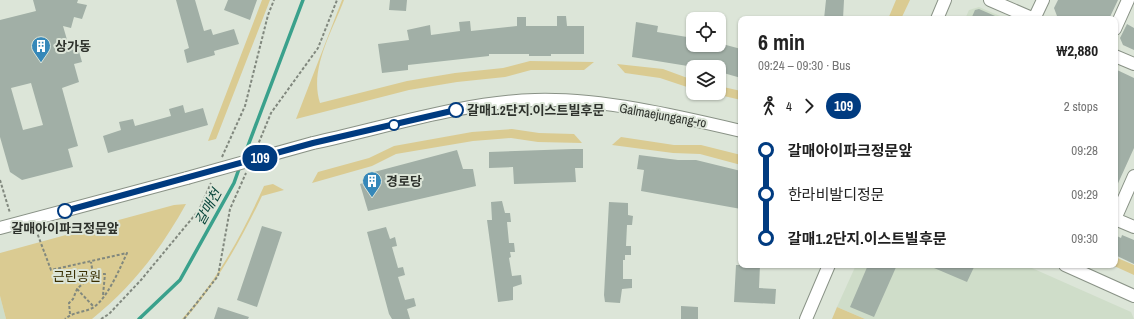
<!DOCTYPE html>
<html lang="en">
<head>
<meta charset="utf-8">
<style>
  body { margin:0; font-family:"Archivo Narrow","Noto Sans KR",sans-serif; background:#f6f6f6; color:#222; height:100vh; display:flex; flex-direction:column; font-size:15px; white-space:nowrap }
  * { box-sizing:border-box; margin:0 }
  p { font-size:13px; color:#767676 }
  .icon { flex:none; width:22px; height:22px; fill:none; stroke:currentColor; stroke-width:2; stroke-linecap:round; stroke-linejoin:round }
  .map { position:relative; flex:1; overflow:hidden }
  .drawer { position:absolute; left:738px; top:16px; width:380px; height:252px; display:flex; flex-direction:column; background:#fff; border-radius:8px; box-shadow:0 1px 3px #0004 }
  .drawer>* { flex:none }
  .badge { padding:0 8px; border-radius:13px; font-size:14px; line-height:26px }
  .fabs { position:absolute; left:686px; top:12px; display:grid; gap:8px }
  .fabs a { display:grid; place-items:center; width:40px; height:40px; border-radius:8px; background:#fff; box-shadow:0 1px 3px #0004; font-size:20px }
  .map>.badge { position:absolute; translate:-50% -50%; box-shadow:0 0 0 2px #fff }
  .legs { display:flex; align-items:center; gap:6px; height:44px; padding:0 20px; font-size:13px }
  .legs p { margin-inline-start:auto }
  .summary { display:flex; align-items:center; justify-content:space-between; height:68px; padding:0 20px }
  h1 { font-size:22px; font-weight:800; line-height:30px }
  ul { padding:0 20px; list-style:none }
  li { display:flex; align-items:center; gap:14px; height:44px; font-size:15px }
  li i { display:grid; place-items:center; width:6px; height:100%; margin:0 5px; background:currentColor }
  li i::after { content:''; width:10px; height:10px; margin:-5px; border:3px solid; border-radius:50%; background:#fff }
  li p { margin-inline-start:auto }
  li:first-child i { background:linear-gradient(#0000 50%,currentColor 0) }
  li:last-child i { background:linear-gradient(currentColor 50%,#0000 0) }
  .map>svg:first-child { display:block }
  .built { fill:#cfddc9 }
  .green { fill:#dacb92 }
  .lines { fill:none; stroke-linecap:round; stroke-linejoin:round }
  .stream { stroke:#3aa18c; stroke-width:3.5 }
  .building { fill:#a1afa6; fill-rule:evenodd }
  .minor-casing { stroke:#899286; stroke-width:14 }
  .path { stroke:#81887e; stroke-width:2; stroke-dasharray:3 2; stroke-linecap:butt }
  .minor { stroke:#fff; stroke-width:12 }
  .minor-bridge-casing { stroke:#899286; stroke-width:14; stroke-linecap:butt }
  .minor-bridge { stroke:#fff; stroke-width:12 }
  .line-1-casing { stroke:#fff; stroke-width:9 }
  .line-1 { stroke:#003b80; stroke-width:6 }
  .stop-1-dot { fill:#fff; stroke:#003b80; stroke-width:2 }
  .labels { text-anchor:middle; stroke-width:4; stroke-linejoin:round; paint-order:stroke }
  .poi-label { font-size:13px; font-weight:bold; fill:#2e322c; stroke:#dce5d8; text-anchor:start }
  .stop-label { font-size:13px; font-weight:bold; fill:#2e322c; stroke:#dce5d8; text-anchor:start }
  .street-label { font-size:13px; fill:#2e322c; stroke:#dce5d8 }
  .park-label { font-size:13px; fill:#392f02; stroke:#dce5d8 }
  .water-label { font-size:14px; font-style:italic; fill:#08463b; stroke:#dce5d8 }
</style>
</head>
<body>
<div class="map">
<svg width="1134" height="319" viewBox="0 0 1134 319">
  <rect width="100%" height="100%" fill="#dce5d8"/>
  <path class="built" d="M979,7l28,12h-42l4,-9z
    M856,265h169l106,47 3,7h-269l-28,-12z
    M0,296l6,23h-6z"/>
  <path class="green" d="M262,0h8l-54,139 -8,2z
    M342,0h2c-12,32 -35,69 -24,103l87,-22 48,-8 48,-5 27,-7 64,1 -10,8h-53l-26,7 -48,5 -48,8 -113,29z
    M896,0h14l-9,19h-13z
    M617,64l46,5 30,11v9l-33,-11 -35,-5z
    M719,86l22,5v9l-30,-7h8z
    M512,129l27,4 35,1 8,9 -44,-1 -27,-4 -38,3 -77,13 -24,12 -60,17 6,-11 51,-14 25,-12 78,-14z
    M621,137l53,8h27l40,10v10l-41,-11 -27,-1 -61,-8z
    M273,184l11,6 -22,6c-21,44 -45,87 -77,123h-3c35,-38 61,-86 82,-133z
    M186,204c-25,45 -54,83 -94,115h-86l-6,-23v-43l106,-29 3,8 8,-2 -2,-9 59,-16z
    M1115,257l19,8v10l-22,-10h3z
    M837,307l28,12h-33z"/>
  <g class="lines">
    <path class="stream" d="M243,159l60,-159
      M139,319l41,-39 54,-97 6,-17"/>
  </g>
  <path class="building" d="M33,0h45l-1,3 10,2 -5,14 -8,-2 -3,11 -8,-2 7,24 8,-2 4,14 -8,2 5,18 -17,6 16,58 -10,3 5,18 -51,13 -12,-8 -10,-35v-117l36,-9zM31,83l12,42 -20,5 -12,-42z
    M176,0h19l9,31 7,-2 2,6 21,-6 5,15 -25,7 1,4 -28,8 -3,-13 5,-2z
    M228,0h29l-7,20 -26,-10z
    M390,0h17l-1,11 -17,-1z
    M826,0h18l-1,19h-19z
    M1058,0h60l-9,19h-45l-7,-3 -3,-8z
    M979,9l23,10h-31l4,-9z
    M557,16h9l1,10h17v28h-33v2h-22v-2h-40v2l-81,9v5l-26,3 -4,-29 31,-4 -2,-10 23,-5 1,10 29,-4 -1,-9 11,-1 1,10 46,-5v-9h9v9h31z
    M636,22l22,4 -1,6 36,6v7h33l15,4v29l-21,-6 2,-5h-28l-62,-10z
    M1127,24l7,4v22l-11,-5 -3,-7z
    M1115,69l19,9v70l-19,42z
    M183,105l2,8 18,-5 5,17 -100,28 -5,-17 18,-6 -2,-8 14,-3 2,7 36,-10 -2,-7z
    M573,149h10v19h-8l1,14 -62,2 -1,-17 -24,1v-16z
    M457,150l6,19h10l3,17 -108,25 -8,-27 16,-5 -2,-7z
    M639,155l39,5h18l45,11v38l-100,-18 3,-21 -7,-1z
    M502,201l3,12h5l1,9h-4l2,21h5l1,9h-5l1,5 -2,1 3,18 9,-1 1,9 -9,3v13l-15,2 -11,-82h5l-1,-18z
    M609,202l19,1v12l5,1 -1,9h-5l-1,21h5v9h-6v5h-2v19h9v9l-10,1 -2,14 -15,-1 -1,-7z
    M262,226l20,6 -25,75 -20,-7z
    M386,227l4,12 5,-2 2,9 -5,1 6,21 5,-1 2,8 -7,2 7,23 9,-2 2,8 -9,3 3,10h-18l-3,-5 -22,-82z
    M1115,235l6,3 1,-3 12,5v24l-19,-9z
    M736,265h24l-1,23 17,1 -1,15 -41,-2z
    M868,265h29l-23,52 -24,-10z
    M927,265h48l-8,17z
    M681,306l17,1v12h-17z
    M218,307l31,10 -1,2h-34z"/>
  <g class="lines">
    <g class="minor-casing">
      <path id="minor" d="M990,0l44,19
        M937,19l8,-19
        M1034,19l9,-19
        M1115,29l13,-29
        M1115,56l19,8
        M313,143c70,-15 150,-41 222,-43 66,-2 142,16 206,31
        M1115,219l19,-43
        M1115,219l19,8
        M0,228l187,-50
        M1065,265l69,31
        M806,319l23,-54"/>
    </g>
    <path class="path" d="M257,147l14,-34 47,-65 19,-48
      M222,157l23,-51 23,-91 6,-15
      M0,180l10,33
      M36,230l15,40 76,-17c-7,15 -19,44 -33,54 -9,6 -20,4 -29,12
      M93,274h12l-2,21
      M77,289l17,18
      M70,314l-1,-11 4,-4 4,-10 16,-15 -2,-12
      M101,319l8,-5 32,-34 58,-70 12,-27
      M184,319l34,-43 12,-67 16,-36"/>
    <use href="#minor" class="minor"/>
    <g class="minor-bridge-casing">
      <path id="minor-bridge" d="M187,178l126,-35"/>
    </g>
    <use href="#minor-bridge" class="minor-bridge"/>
  </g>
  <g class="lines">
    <g class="line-1-casing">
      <path id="line-1" d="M65,211l248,-68 143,-33"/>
    </g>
    <use href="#line-1" class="line-1"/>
  </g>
  <defs>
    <g id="building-pin" transform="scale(1)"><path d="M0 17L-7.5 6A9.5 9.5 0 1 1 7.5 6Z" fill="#3688b9" stroke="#dce5d8"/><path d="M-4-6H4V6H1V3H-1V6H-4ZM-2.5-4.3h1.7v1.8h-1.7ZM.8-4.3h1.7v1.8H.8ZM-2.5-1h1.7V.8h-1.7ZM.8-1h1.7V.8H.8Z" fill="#fff"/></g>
  </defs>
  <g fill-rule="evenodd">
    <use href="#building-pin" x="41" y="46"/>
    <use href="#building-pin" x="372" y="181"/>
  </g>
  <g class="stop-1-dot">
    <circle cx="456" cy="110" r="7"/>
    <circle cx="394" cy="125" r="5"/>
    <circle cx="65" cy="211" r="7"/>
  </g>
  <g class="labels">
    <g class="poi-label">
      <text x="55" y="51">상가동</text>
      <text x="386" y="186">경로당</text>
    </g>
    <g class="stop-label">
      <text x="467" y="115">갈매1.2단지.이스트빌후문</text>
      <text x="65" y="233" text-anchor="middle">갈매아이파크정문앞</text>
    </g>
    <g class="street-label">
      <text transform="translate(663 115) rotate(10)" y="5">Galmaejungang-ro</text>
    </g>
    <g class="park-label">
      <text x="77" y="281">근린공원</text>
    </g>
    <g class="water-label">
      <text transform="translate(208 207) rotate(-61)" y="5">갈매천</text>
    </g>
  </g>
</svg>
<div class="fabs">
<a><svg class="icon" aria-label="locate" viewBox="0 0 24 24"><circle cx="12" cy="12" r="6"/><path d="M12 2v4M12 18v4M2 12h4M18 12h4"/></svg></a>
<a><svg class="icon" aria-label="layers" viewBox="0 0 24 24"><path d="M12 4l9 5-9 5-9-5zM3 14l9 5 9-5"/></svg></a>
</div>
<b class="badge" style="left:260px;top:158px;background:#003b80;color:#fff">109</b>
<section class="drawer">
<div class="summary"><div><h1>6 min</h1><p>09:24 – 09:30 · Bus</p></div><b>₩2,880</b></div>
<div class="legs"><svg class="icon" aria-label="walk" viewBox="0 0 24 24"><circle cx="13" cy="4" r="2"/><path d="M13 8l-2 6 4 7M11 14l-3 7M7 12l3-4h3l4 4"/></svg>4<svg class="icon" aria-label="forward" viewBox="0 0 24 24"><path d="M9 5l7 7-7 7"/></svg><b class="badge" style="background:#003b80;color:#fff">109</b><p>2 stops</p></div>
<ul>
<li><i style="color:#003b80"></i><b>갈매아이파크정문앞</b><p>09:28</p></li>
<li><i style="color:#003b80"></i><span>한라비발디정문</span><p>09:29</p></li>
<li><i style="color:#003b80"></i><b>갈매1.2단지.이스트빌후문</b><p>09:30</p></li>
</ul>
</section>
</div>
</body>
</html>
